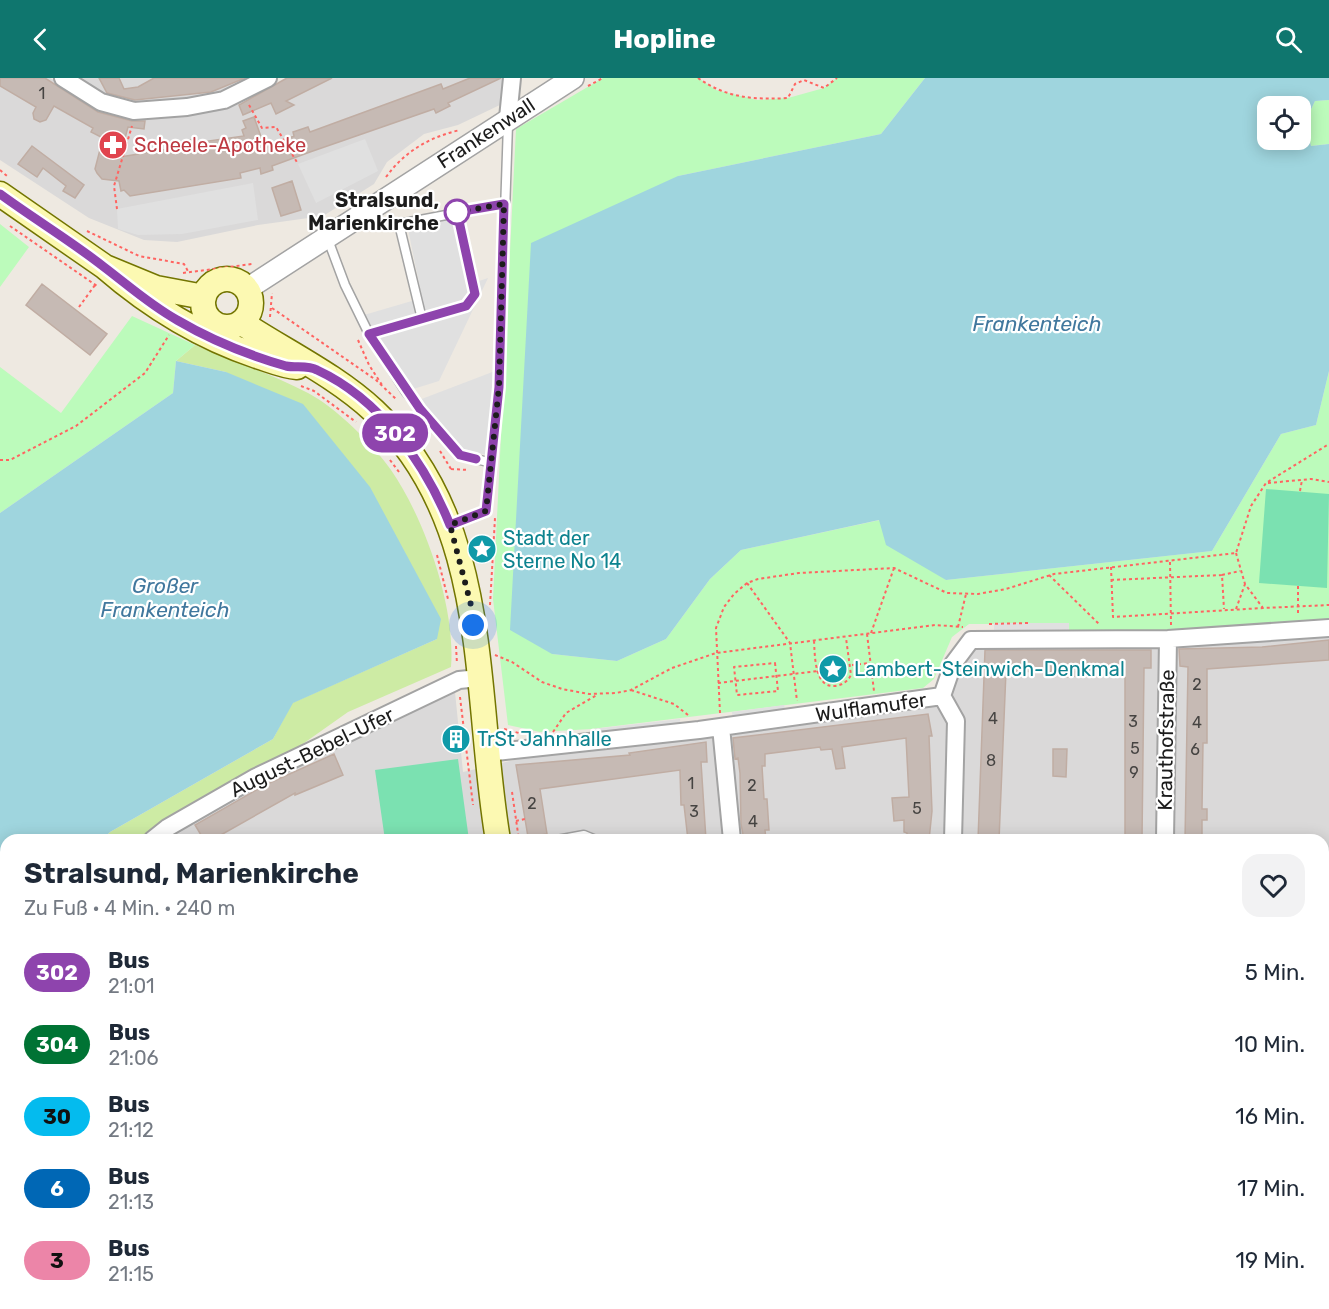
<!DOCTYPE html>
<html lang="de">
<head>
<meta charset="utf-8">
<style>
  body { margin:0; font-family:Rubik,sans-serif; background:#f2f2f3; color:#1f2937; height:100vh; display:flex; flex-direction:column; font-size:22px; white-space:nowrap }
  * { box-sizing:border-box; margin:0 }
  p { font-size:20px; color:#747a83 }
  .icon { flex:none; width:33px; height:33px; fill:none; stroke:currentColor; stroke-width:2; stroke-linecap:round; stroke-linejoin:round }
  .map { position:relative; flex:1; overflow:hidden }
  .sheet { position:absolute; left:0px; top:756px; width:1329px; height:476px; display:flex; flex-direction:column; background:#fff; border-radius:18px 18px 0 0; box-shadow:0 3px 15px #0003 }
  .sheet>* { flex:none }
  .badge { padding:0 12px; border-radius:20px; font-size:21px; line-height:39px }
  .buttons { position:absolute; left:1257px; top:18px; display:grid; gap:12px }
  .buttons a { display:grid; place-items:center; width:54px; height:54px; border-radius:12px; background:#fff; box-shadow:0 3px 15px #0003; font-size:30px }
  .you { position:absolute; width:30px; height:30px; margin:-15px; border:4px solid #fff; border-radius:50%; background:#1a73e8; box-shadow:0 0 0 9px #1a73e833 }
  .map>.badge { position:absolute; translate:-50% -50%; box-shadow:0 0 0 3px #fff }
  .round { display:grid; place-items:center; flex:none; width:63px; height:63px; border-radius:18px; background:#f2f2f3 }
  .summary { display:flex; align-items:center; justify-content:space-between; height:102px; padding:0 24px }
  h1 { font-size:28px; font-weight:700; line-height:45px }
  ul { padding:0; list-style:none }
  li { display:flex; align-items:center; gap:18px; height:72px; padding:0 24px }
  li div { flex:1 }
  li b { display:block; font-size:22px }
  li em { font-style:normal }
  li .badge { min-width:66px; font-weight:700; text-align:center }
  header { display:flex; justify-content:space-between; align-items:center; height:78px; padding:0 24px; background:#0f766e; color:#fff; font-size:27px; font-weight:700 }
  .map>svg:first-child { display:block }
  .residential { fill:#dad9d9 }
  .grass { fill:#cdeba4 }
  .park { fill:#bcfbbb }
  .pitch { fill:#7be1b1 }
  .parking { fill:#e0e0e0 }
  .water { fill:#9fd5de; fill-rule:evenodd }
  .building { fill:#c6bab4; stroke:#c0ada3; stroke-width:1.5 }
  .lines { fill:none; stroke-linecap:round; stroke-linejoin:round }
  .service-casing { stroke:#a3a3a3; stroke-width:11 }
  .minor-casing { stroke:#a3a3a3; stroke-width:20 }
  .tertiary-casing { stroke:#a3a3a3; stroke-width:24 }
  .secondary-casing { stroke:#737501; stroke-width:27 }
  .path { stroke:#ff6461; stroke-width:2; stroke-dasharray:3 3; stroke-linecap:butt }
  .service { stroke:#fff; stroke-width:8 }
  .minor { stroke:#fff; stroke-width:16 }
  .tertiary { stroke:#fff; stroke-width:21 }
  .secondary { stroke:#fcf9b2; stroke-width:24 }
  .line-casing { stroke:#fff; stroke-width:14 }
  .line { stroke:#8e44ad; stroke-width:9 }
  .walk { stroke:#1c1c1c; stroke-width:6; stroke-dasharray:0 10.8 }
  .stop-dot { fill:#fff; stroke:#8e44ad; stroke-width:3 }
  .labels { text-anchor:middle; stroke-width:4.5; stroke-linejoin:round; paint-order:stroke }
  .number-label { font-size:16px; fill:#464442 }
  .street-label { font-size:20px; fill:#1c1c1c; stroke:#fff }
  .health-label { font-size:20px; fill:#be3a42; stroke:#fff; text-anchor:start }
  .stop-label { font-size:20px; font-weight:bold; fill:#1c1c1c; stroke:#fff; text-anchor:end }
  .culture-label { font-size:20px; fill:#0d838f; stroke:#fff; text-anchor:start }
  .water-label { font-size:21px; font-style:italic; fill:#41789e; stroke:#fff }
</style>
</head>
<body>
<header><svg class="icon" aria-label="back" viewBox="0 0 24 24"><path d="M15 5l-7 7 7 7"/></svg>Hopline<svg class="icon" aria-label="search" viewBox="0 0 24 24"><circle cx="10" cy="10" r="6"/><path d="M15 15l6 6"/></svg></header>
<div class="map">
<svg width="1329" height="1231" viewBox="0 0 1329 1231">
  <rect width="100%" height="100%" fill="#eee9e1"/>
  <path class="residential" d="M0,0h50l50,28 120,3 31,-12 34,-19h221l-4,26 -44,21 -34,9 -37,28 -13,22 -51,32 -65,9 -81,17 -33,-2 -55,-22 -89,-58z
    M70,0h188l-43,17 -50,10 -53,-4z
    M1329,547v603l-6,-1v-387h-1171l104,-63 199,-85 8,80 129,-30 350,-46 29,-56z
    M1323,1174h6v57h-717l1,-5h710z
    M6,1177v49h566v4l-572,1v-46z"/>
  <path class="grass" d="M195,267c37,16 77,29 113,48 27,14 65,51 83,77 34,49 65,138 60,197l-103,45 -92,65 -104,63h-50l8,-8 163,-93 19,-36 145,-64 -211,-267 -50,-11z"/>
  <path class="park" d="M603,0h95l18,12 41,10 31,-2 36,-10 13,-10h88l-44,56 -203,42 -126,478 65,7 49,-22 44,-60 31,-29 139,-30 66,60 266,-29 69,-117 35,-9 13,-54v254l-260,10v-11h-100l-17,13 -18,42 -11,9 -332,41 -51,3 -32,-7 -15,-126 23,-470z
    M1329,22v44l-18,2 -6,-24 10,-21z
    M0,146l29,23 -29,40z
    M132,238l63,29 -19,16 -3,32 -173,120v-146l61,46z"/>
  <path class="pitch" d="M1266,411l63,5 -2,94 -68,-5z
    M458,681l11,81h-84l-10,-70z"/>
  <path class="parking" d="M365,61l13,32 -62,32 -18,-39z
    M253,105l5,37 -76,14 -44,1 -20,-6 -1,-20z
    M456,140l14,66 18,-6 -49,103 -29,9 -46,-75 58,-17 -14,-69z
    M495,293l-5,85 -32,-8 -39,-48z
    M994,545h75v12l-75,-1z
    M784,627l2,9 -53,7 -1,-9z
    M680,641l1,9 -87,10 -1,-9z
    M437,1226h76v4l-108,1v-3z"/>
  <path class="water" d="M925,0h404v22l-14,1 -10,21 6,24 18,-2v227l-13,54 -35,9 -69,117 -266,29 -60,-35 -7,-25 -138,30 -31,29 -44,60 -49,22 -65,-7 -42,-24 21,-387 147,-67 203,-42zM1268,28h32v34h-32z
    M176,283l50,11 77,32 67,83 71,132 -4,20 -144,64 -20,36 -163,93 -8,8h-96v389l-6,9v-725l173,-120z"/>
  <path class="building" d="M0,0h45l53,34 34,9h13l-1,8 -16,-2 -8,30 49,-8 -1,-3 26,-7 1,4 49,-7 -2,-6 4,-2 -3,-7 11,-4 11,31 29,-12 -1,-4 15,-5 2,5 131,-48 2,5 27,-11h31l-53,25 2,3 -14,7 -2,-4 -124,43 -38,14 1,4 -12,4 -1,-6 -20,5 1,5 -111,18 -6,-6 -3,1 -2,-10 -17,-2 -5,-6 -2,-4 8,-31 -12,-6 2,-4 -39,-22 -8,14 -6,2 -6,-3 -1,-6 3,-6 -36,-21z
    M99,0h20l5,11 14,-2 16,-9h91l-34,14 -76,8 -28,-7z
    M287,0h45l-46,23 8,4 -18,9 -5,-11 -28,12 -4,-10z
    M32,68l52,39 -9,13 -12,-7 3,-5 -23,-18 -6,9 -19,-13z
    M292,103l9,29 -20,6 -9,-28z
    M42,206l65,50 -17,21 -64,-50z
    M1329,562v20l-122,9v74h-4l-1,66h5v11h-5v20h-17l3,-173 -8,-1 -1,-17 83,-2z
    M985,572h166v18h-7l-2,172h-17v-171l-35,1 -15,2v4l-11,1v-5l-58,-1 -7,169h-21z
    M928,636l4,22h-3l3,75 -3,29h-22v-7l-3,-1v-12l-10,1 -2,-23 17,-1 -3,-59 -64,9 3,21 -9,1 -4,-20 -11,1 -1,-3 -55,7v12h-3l2,33h3l2,31h-4l1,10h-22l-3,-16 -1,-51 -2,-15 -3,1 -2,-21z
    M706,664l1,20h-6l5,78h-18l-4,-35h-3l-1,-35 -140,19 7,45 -19,3 -12,-72 114,-10 -1,-2z
    M1053,671h14l-1,28 -13,-1z
    M334,676l9,21 -48,20v-2l-83,47h-8l-9,-15 70,-40z"/>
  <g class="lines">
    <g class="service-casing">
      <path id="service" d="M327,159l18,48 24,49 37,58 54,63 32,8
        M422,241l-23,-95 105,-20
        M369,256l98,-28 8,-12 -18,-82
        M450,447l36,-14 13,-124 9,-263
        M557,762l27,-5 12,5"/>
    </g>
    <g class="minor-casing">
      <path id="minor" d="M63,0l38,24 33,9 53,-4 37,-7 44,-22
        M508,40l4,-40
        M942,618l14,25 -3,119
        M721,649l11,113
        M487,675l212,-23 243,-34 11,-32 18,-24 197,-1 161,-11
        M152,762l15,-12 89,-51 203,-97 20,-2
        M1165,762l3,-201
        M1323,960l6,-3
        M1323,1162h6
        M124,1226l1,5
        M1006,1226l4,5
        M148,1231l9,-5
        M365,1231l17,-5
        M896,1231l8,-5"/>
    </g>
    <g class="tertiary-casing">
      <path id="tertiary" d="M247,211l326,-211"/>
    </g>
    <g class="secondary-casing">
      <path id="secondary" d="M0,116l105,73 51,21 48,9
        M105,189c45,39 95,70 152,89 13,4 26,10 40,11
        M203 225a24 24 0 1 1 48 0a24 24 0 1 1-48 0Z
        M242,245c44,29 93,52 132,88 119,111 99,282 124,429
        M593,1231l1,-5"/>
    </g>
    <path class="path" d="M698,0c28,20 57,22 90,20l7,-14 9,-4 20,8 13,-10
      M588,8l15,-8
      M249,27l13,23 14,-1 22,37
      M0,92l7,6
      M386,99c19,-26 44,-40 74,-47
      M117,131l-3,-23 18,-60
      M10,148l87,60
      M87,153l52,25 45,8 5,9
      M183,195l69,-9
      M79,229l16,-22
      M272,230l104,72 20,19
      M270,239l2,-24
      M358,262l11,25 13,20
      M301,308l13,5 42,31
      M440,373l11,18
      M0,382h10l66,-34 69,-53 24,-38
      M390,382l9,12
      M451,391l18,1
      M1268,405l43,-4 18,3
      M1300,413l2,-11
      M1236,475l9,31 18,24 66,-3
      M437,477l11,44
      M1170,484l1,63
      M1111,489l2,50 150,-9
      M1049,497l50,49
      M1222,497l18,-4
      M1111,502l111,-5 2,34
      M747,505l43,60 7,58
      M1298,508v30
      M490,527l5,-87
      M1236,531l9,-25
      M989,546l39,-1
      M958,549l8,-33
      M871,555l23,-65
      M867,556l7,57
      M814,563c1,14 0,47 21,45 8,-1 13,-5 16,-11l-5,-37
      M456,568l1,18
      M495,577l17,7 30,20 20,7 27,5 27,-1 15,-3 41,-22 44,-15 219,-28 28,2
      M775,585l3,28 -41,4 -3,-28z
      M852,587l18,-2
      M718,605l100,-12
      M631,612l43,14 14,11
      M460,619l13,108
      M720,635l-4,-85 8,-21 10,-13 13,-11 11,-4 41,-6 95,-5 53,25 31,1 28,-5 48,-15 182,-21 15,-47 15,-23 63,-39
      M504,651l15,4
      M553,654l13,-19 31,-18
      M512,714l7,48
      M516,743l9,-2
      M0,1185l6,-8"/>
    <use href="#service" class="service"/>
    <use href="#minor" class="minor"/>
    <use href="#tertiary" class="tertiary"/>
    <use href="#secondary" class="secondary"/>
  </g>
  <g class="lines">
    <g class="line-casing">
      <path id="line" d="M0,116c34,25 71,47 104,73 25,19 46,38 73,53 34,20 71,35 109,46 10,2 22,-1 31,4 63,29 108,93 133,155l36,-14 13,-124 5,-183 -47,8 18,82 -9,12 -97,28 51,75 40,46 16,4"/>
    </g>
    <use href="#line" class="line"/>
    <path class="walk" d="M457,134l47,-8 -5,183 -13,124 -36,14 22,84 1,16"/>
  </g>
  <defs>
    <g id="pharmacy-disc" transform="scale(1.5)"><circle r="9.5" fill="#e0444e" stroke="#fff"/><path d="M-2-6h4v4h4v4h-4v4h-4v-4h-4v-4h4Z" fill="#fff"/></g>
    <g id="sight-disc" transform="scale(1.5)"><circle r="9.5" fill="#0f9aa8" stroke="#fff"/><path d="M0-6L1.8-2.2L6-1.7L2.9 1.2L3.7 5.4L0 3.3L-3.7 5.4L-2.9 1.2L-6-1.7L-1.8-2.2Z" fill="#fff"/></g>
    <g id="building-disc" transform="scale(1.5)"><circle r="9.5" fill="#0f9aa8" stroke="#fff"/><path d="M-4-6H4V6H1V3H-1V6H-4ZM-2.5-4.3h1.7v1.8h-1.7ZM.8-4.3h1.7v1.8H.8ZM-2.5-1h1.7V.8h-1.7ZM.8-1h1.7V.8H.8Z" fill="#fff"/></g>
  </defs>
  <g fill-rule="evenodd">
    <use href="#pharmacy-disc" x="113" y="67"/>
    <use href="#sight-disc" x="482" y="471"/>
    <use href="#sight-disc" x="833" y="591"/>
    <use href="#building-disc" x="456" y="661"/>
  </g>
  <circle class="stop-dot" cx="457" cy="134" r="12"/>
  <g class="labels">
    <g class="number-label">
      <text x="42" y="21">1</text>
      <text x="1197" y="612">2</text>
      <text x="993" y="646">4</text>
      <text x="1133" y="649">3</text>
      <text x="1197" y="650">4</text>
      <text x="1135" y="676">5</text>
      <text x="1195" y="677">6</text>
      <text x="991" y="688">8</text>
      <text x="1134" y="700">9</text>
      <text x="691" y="711">1</text>
      <text x="752" y="713">2</text>
      <text x="532" y="731">2</text>
      <text x="917" y="736">5</text>
      <text x="694" y="739">3</text>
      <text x="753" y="749">4</text>
    </g>
    <g class="street-label">
      <text transform="translate(486 55) rotate(-33)" y="7">Frankenwall</text>
      <text transform="translate(871 629) rotate(-8)" y="7">Wulflamufer</text>
      <text transform="translate(1166 662) rotate(-89)" y="7">Krauthofstraße</text>
      <text transform="translate(312 674) rotate(-26)" y="7">August-Bebel-Ufer</text>
    </g>
    <g class="health-label">
      <text x="134" y="74">Scheele-Apotheke</text>
    </g>
    <g class="stop-label">
      <text x="439" y="129">Stralsund,<tspan x="439" dy="23">Marienkirche</tspan></text>
    </g>
    <g class="culture-label">
      <text x="503" y="467">Stadt der<tspan x="503" dy="23">Sterne No 14</tspan></text>
      <text x="854" y="598">Lambert-Steinwich-Denkmal</text>
      <text x="477" y="668">TrSt Jahnhalle</text>
    </g>
    <g class="water-label">
      <text x="1037" y="253">Frankenteich</text>
      <text x="165" y="515">Großer<tspan x="165" dy="24">Frankenteich</tspan></text>
    </g>
  </g>
</svg>
<div class="buttons">
<a><svg class="icon" aria-label="locate" viewBox="0 0 24 24"><circle cx="12" cy="12" r="6"/><path d="M12 2v4M12 18v4M2 12h4M18 12h4"/></svg></a>
</div>
<div class="you" style="left:473px;top:547px"></div>
<b class="badge" style="left:395px;top:355px;background:#8e44ad;color:#fff">302</b>
<section class="sheet">
<div class="summary"><div><h1>Stralsund, Marienkirche</h1><p>Zu Fuß · 4 Min. · 240 m</p></div><a class="round"><svg class="icon" aria-label="heart" viewBox="0 0 24 24"><path d="M12 20l-8-8c-3-5 5-10 8-4 3-6 11-1 8 4z"/></svg></a></div>
<ul>
<li><span class="badge" style="background:#8e44ad;color:#fff">302</span><div><b>Bus</b><p>21:01</p></div><em>5 Min.</em></li>
<li><span class="badge" style="background:#007334;color:#fff">304</span><div><b>Bus</b><p>21:06</p></div><em>10 Min.</em></li>
<li><span class="badge" style="background:#04bbee;color:#111">30</span><div><b>Bus</b><p>21:12</p></div><em>16 Min.</em></li>
<li><span class="badge" style="background:#0067b5;color:#fff">6</span><div><b>Bus</b><p>21:13</p></div><em>17 Min.</em></li>
<li><span class="badge" style="background:#ec85a8;color:#111">3</span><div><b>Bus</b><p>21:15</p></div><em>19 Min.</em></li>
</ul>
</section>
</div>
</body>
</html>
